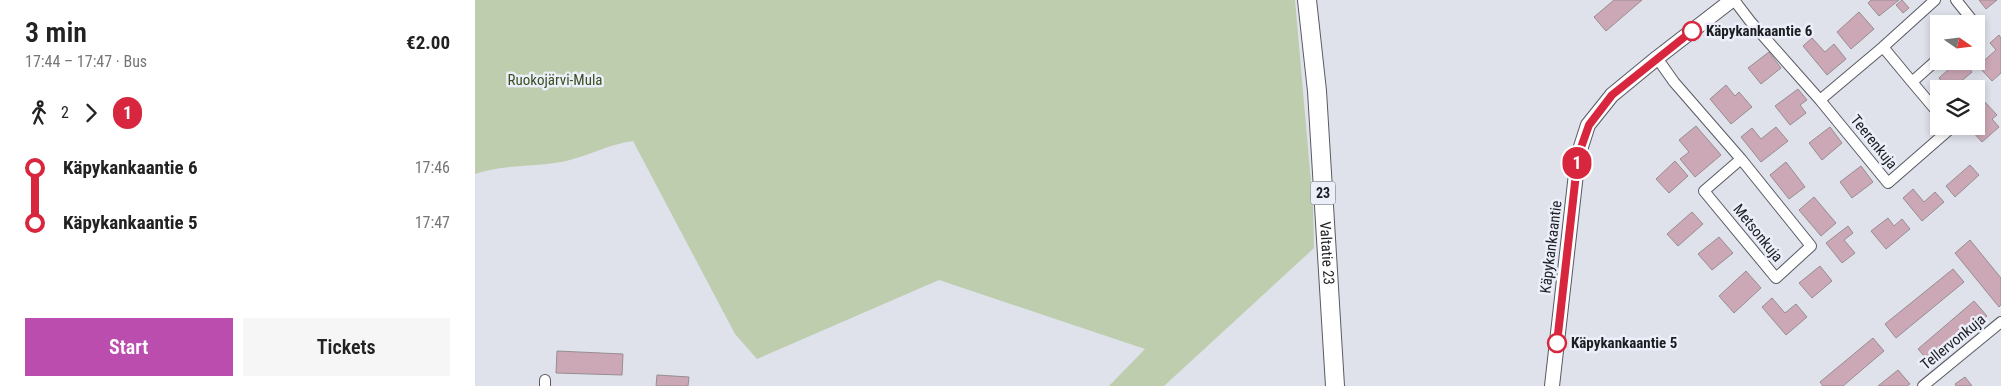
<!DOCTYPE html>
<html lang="en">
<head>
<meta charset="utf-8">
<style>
  body { margin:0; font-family:"Roboto Condensed",sans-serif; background:#f6f6f6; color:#222; height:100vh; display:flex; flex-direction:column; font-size:19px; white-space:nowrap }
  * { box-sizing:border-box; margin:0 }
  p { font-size:16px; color:#767676 }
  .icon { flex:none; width:28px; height:28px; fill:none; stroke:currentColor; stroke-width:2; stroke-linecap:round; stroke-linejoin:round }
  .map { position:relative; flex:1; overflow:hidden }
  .details { display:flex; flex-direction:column; background:#fff; width:475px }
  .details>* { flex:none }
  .badge { padding:0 10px; border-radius:16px; font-size:18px; line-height:32px }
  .needle { width:32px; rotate:104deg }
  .controls { position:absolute; left:1455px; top:15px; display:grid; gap:10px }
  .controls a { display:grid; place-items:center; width:55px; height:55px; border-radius:0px; background:#fff; box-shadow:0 2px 8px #0003; font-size:25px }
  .map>.badge { position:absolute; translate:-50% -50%; box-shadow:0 0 0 2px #fff }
  .legs { display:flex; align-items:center; gap:8px; height:55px; padding:0 25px; font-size:16px }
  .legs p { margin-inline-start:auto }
  .headline { display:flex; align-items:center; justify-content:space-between; height:85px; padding:0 25px }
  h1 { font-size:28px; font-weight:600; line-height:38px }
  .primary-button { display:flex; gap:10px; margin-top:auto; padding:10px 25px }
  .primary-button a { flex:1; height:58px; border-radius:0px; background:#ba4dad; color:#fff; font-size:20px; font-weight:600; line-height:58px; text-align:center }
  .primary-button a+a { background:#f6f6f6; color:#222 }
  ul { padding:0 25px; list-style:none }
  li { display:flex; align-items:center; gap:18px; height:55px; font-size:19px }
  li i { display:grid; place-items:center; width:8px; height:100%; margin:0 6px; background:currentColor }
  li i::after { content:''; width:12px; height:12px; margin:-6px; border:4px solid; border-radius:50%; background:#fff }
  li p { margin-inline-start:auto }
  li:first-child i { background:linear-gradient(#0000 50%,currentColor 0) }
  li:last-child i { background:linear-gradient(currentColor 50%,#0000 0) }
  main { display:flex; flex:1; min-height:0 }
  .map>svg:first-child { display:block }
  .green { fill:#bdcdae }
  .building { fill:#cca8b6; stroke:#978d91 }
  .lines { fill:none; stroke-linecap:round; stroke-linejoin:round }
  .street-casing { stroke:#585a62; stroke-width:12 }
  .secondary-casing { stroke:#585a62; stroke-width:16 }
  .highway-casing { stroke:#585a62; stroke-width:20 }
  .street { stroke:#fff; stroke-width:10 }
  .secondary { stroke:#fff; stroke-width:14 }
  .highway { stroke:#fff; stroke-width:18 }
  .line-1-casing { stroke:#fff; stroke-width:11 }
  .line-1 { stroke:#d7263d; stroke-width:8 }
  .stop-1-dot { fill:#fff; stroke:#d7263d; stroke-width:2.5 }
  .labels { text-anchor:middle; stroke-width:5; stroke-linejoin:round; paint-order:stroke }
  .shield { fill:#eceff9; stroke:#5a5d62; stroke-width:1 }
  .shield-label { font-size:14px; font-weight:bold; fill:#1c1e21 }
  .stop-label { font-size:15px; font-weight:bold; fill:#1c1e21; stroke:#eceff9; text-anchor:start }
  .park-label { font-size:15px; fill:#394f1f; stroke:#eceff9 }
  .street-label { font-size:15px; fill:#1c1e21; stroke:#eceff9 }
</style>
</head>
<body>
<main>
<section class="details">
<div class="headline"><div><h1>3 min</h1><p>17:44 – 17:47 · Bus</p></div><b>€2.00</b></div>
<div class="legs"><svg class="icon" aria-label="walk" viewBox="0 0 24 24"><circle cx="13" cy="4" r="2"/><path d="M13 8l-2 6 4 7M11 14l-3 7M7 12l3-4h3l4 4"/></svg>2<svg class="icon" aria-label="forward" viewBox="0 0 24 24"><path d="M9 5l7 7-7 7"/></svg><b class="badge" style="background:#d7263d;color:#fff">1</b></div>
<ul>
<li><i style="color:#d7263d"></i><b>Käpykankaantie 6</b><p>17:46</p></li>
<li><i style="color:#d7263d"></i><b>Käpykankaantie 5</b><p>17:47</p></li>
</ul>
<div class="primary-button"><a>Start</a><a>Tickets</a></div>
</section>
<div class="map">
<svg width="1526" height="386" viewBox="0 0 1526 386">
  <rect width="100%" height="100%" fill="#dfe2eb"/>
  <path class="green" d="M0,0h820l18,205 1,43 -150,138h-55l36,-37 -206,-69 -182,79 -22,-25 -102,-193c-23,3 -41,13 -63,19 -31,8 -64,3 -95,14z"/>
  <path class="building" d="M1139,0h28l-36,31 -12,-14z
    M1396,0h28l-20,16 -11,-13z
    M1427,0l7,8 -6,5 -7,-8z
    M1504,0h18l-11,9z
    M1384,12l15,17 -23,20 -14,-17z
    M1524,35l2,3v35l-9,8 -14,-15 18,-16 -6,-7z
    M1337,38l13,14 9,-8 12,15 -19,16 -24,-29z
    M1294,52l12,16 -20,16 -13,-16z
    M1483,61h5l9,11 -20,17h-4l-9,-11z
    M1251,85l9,11 4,-4 13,15 -21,17 -21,-25z
    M1323,89l9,11 -7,5 6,8 -16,12 -15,-19z
    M1509,101l13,14 -5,4 7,8 -17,15 -11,-12 10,-8 -5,-5v-9z
    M1221,126l25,29 -26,22 -15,-18 9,-7 -10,-12z
    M1301,127l12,14 -27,21 -20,-25 11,-9 9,11z
    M1355,127l12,16 -20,17 -13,-17z
    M1200,161l13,15 -19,17 -13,-14z
    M1311,162l19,25 -16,12 -19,-24z
    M1495,165l9,10 -24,22 -9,-11z
    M1386,166l12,16 -21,16 -12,-16z
    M1438,189l11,13 11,-10 9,10 -22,19 -19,-23z
    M1339,197l22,26 -15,13 -22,-26z
    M1217,212l11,12 -25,22 -11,-12z
    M1413,218l6,8 8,-7 8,10 -24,20 -15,-18z
    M1373,226l5,7 -9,7 11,13 -13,10 -16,-20z
    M1244,237l14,16 -21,17 -14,-16z
    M1495,240l31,38v27l-2,2 -44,-54z
    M1345,266l12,15 -20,17 -13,-15z
    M1478,269l11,13 -68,56 -11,-14z
    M1271,271l15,17 -27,25 -15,-17z
    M1297,298l13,15 11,-9 11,13 -21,18 -24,-28z
    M1499,301l13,15 -56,48 -13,-15z
    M1398,338l11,13 -41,35h-20l-3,-4z
    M82,351l66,3 -1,21 -66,-2z
    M1423,370l12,14 -3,2h-29z
    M182,375l32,2 -1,9h-32z
    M1490,377l7,9h-16l-1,-2z"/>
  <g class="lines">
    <g class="street-casing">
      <path id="street" d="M1259,0l16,21 70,79 68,83 62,-54 -2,-3
        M1481,0l20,25
        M1408,47l29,35
        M1182,58l17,24 67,77 70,87 -35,32 -72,-87 37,-32
        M1464,58l-27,24 27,32
        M1345,100l63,-53 52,-47
        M70,386v-6
        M1448,386l78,-64"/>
    </g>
    <g class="secondary-casing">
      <path id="secondary" d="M1077,386l26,-230 10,-31 24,-30 45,-37 75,-58"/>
    </g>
    <g class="highway-casing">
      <g id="highway">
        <path id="s1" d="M832,0l10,91 18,295"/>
      </g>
    </g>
    <use href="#street" class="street"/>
    <use href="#secondary" class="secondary"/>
    <use href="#highway" class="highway"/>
  </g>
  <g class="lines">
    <g class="line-1-casing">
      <path id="line-1" d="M1082,343l21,-187 11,-31 23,-30 80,-64"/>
    </g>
    <use href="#line-1" class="line-1"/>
  </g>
  <g class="stop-1-dot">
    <circle cx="1217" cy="31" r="9"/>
    <circle cx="1082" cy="343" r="9"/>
  </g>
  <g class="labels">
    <rect class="shield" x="835.5" y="181.5" width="25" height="23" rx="4"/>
    <g class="shield-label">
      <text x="848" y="198">23</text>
    </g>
    <g class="stop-label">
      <text x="1231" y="36">Käpykankaantie 6</text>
      <text x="1096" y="348">Käpykankaantie 5</text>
    </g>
    <g class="park-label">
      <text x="80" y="85">Ruokojärvi-Mula</text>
    </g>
    <g class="street-label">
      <text transform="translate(1399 142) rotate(51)" y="5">Teerenkuja</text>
      <text transform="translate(1283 233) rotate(51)" y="5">Metsonkuja</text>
      <text transform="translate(1076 247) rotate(-83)" y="5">Käpykankaantie</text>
      <text dy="5" stroke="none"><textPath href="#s1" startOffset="254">Valtatie 23</textPath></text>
      <text transform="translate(1478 342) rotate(-39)" y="5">Tellervonkuja</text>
    </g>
  </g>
</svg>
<div class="controls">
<a><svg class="needle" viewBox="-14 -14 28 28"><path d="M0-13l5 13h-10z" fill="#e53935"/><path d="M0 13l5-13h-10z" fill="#767676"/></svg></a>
<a><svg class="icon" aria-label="layers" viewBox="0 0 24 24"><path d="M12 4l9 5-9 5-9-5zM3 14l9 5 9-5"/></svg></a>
</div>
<b class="badge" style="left:1102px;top:163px;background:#d7263d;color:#fff">1</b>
</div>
</main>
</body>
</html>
